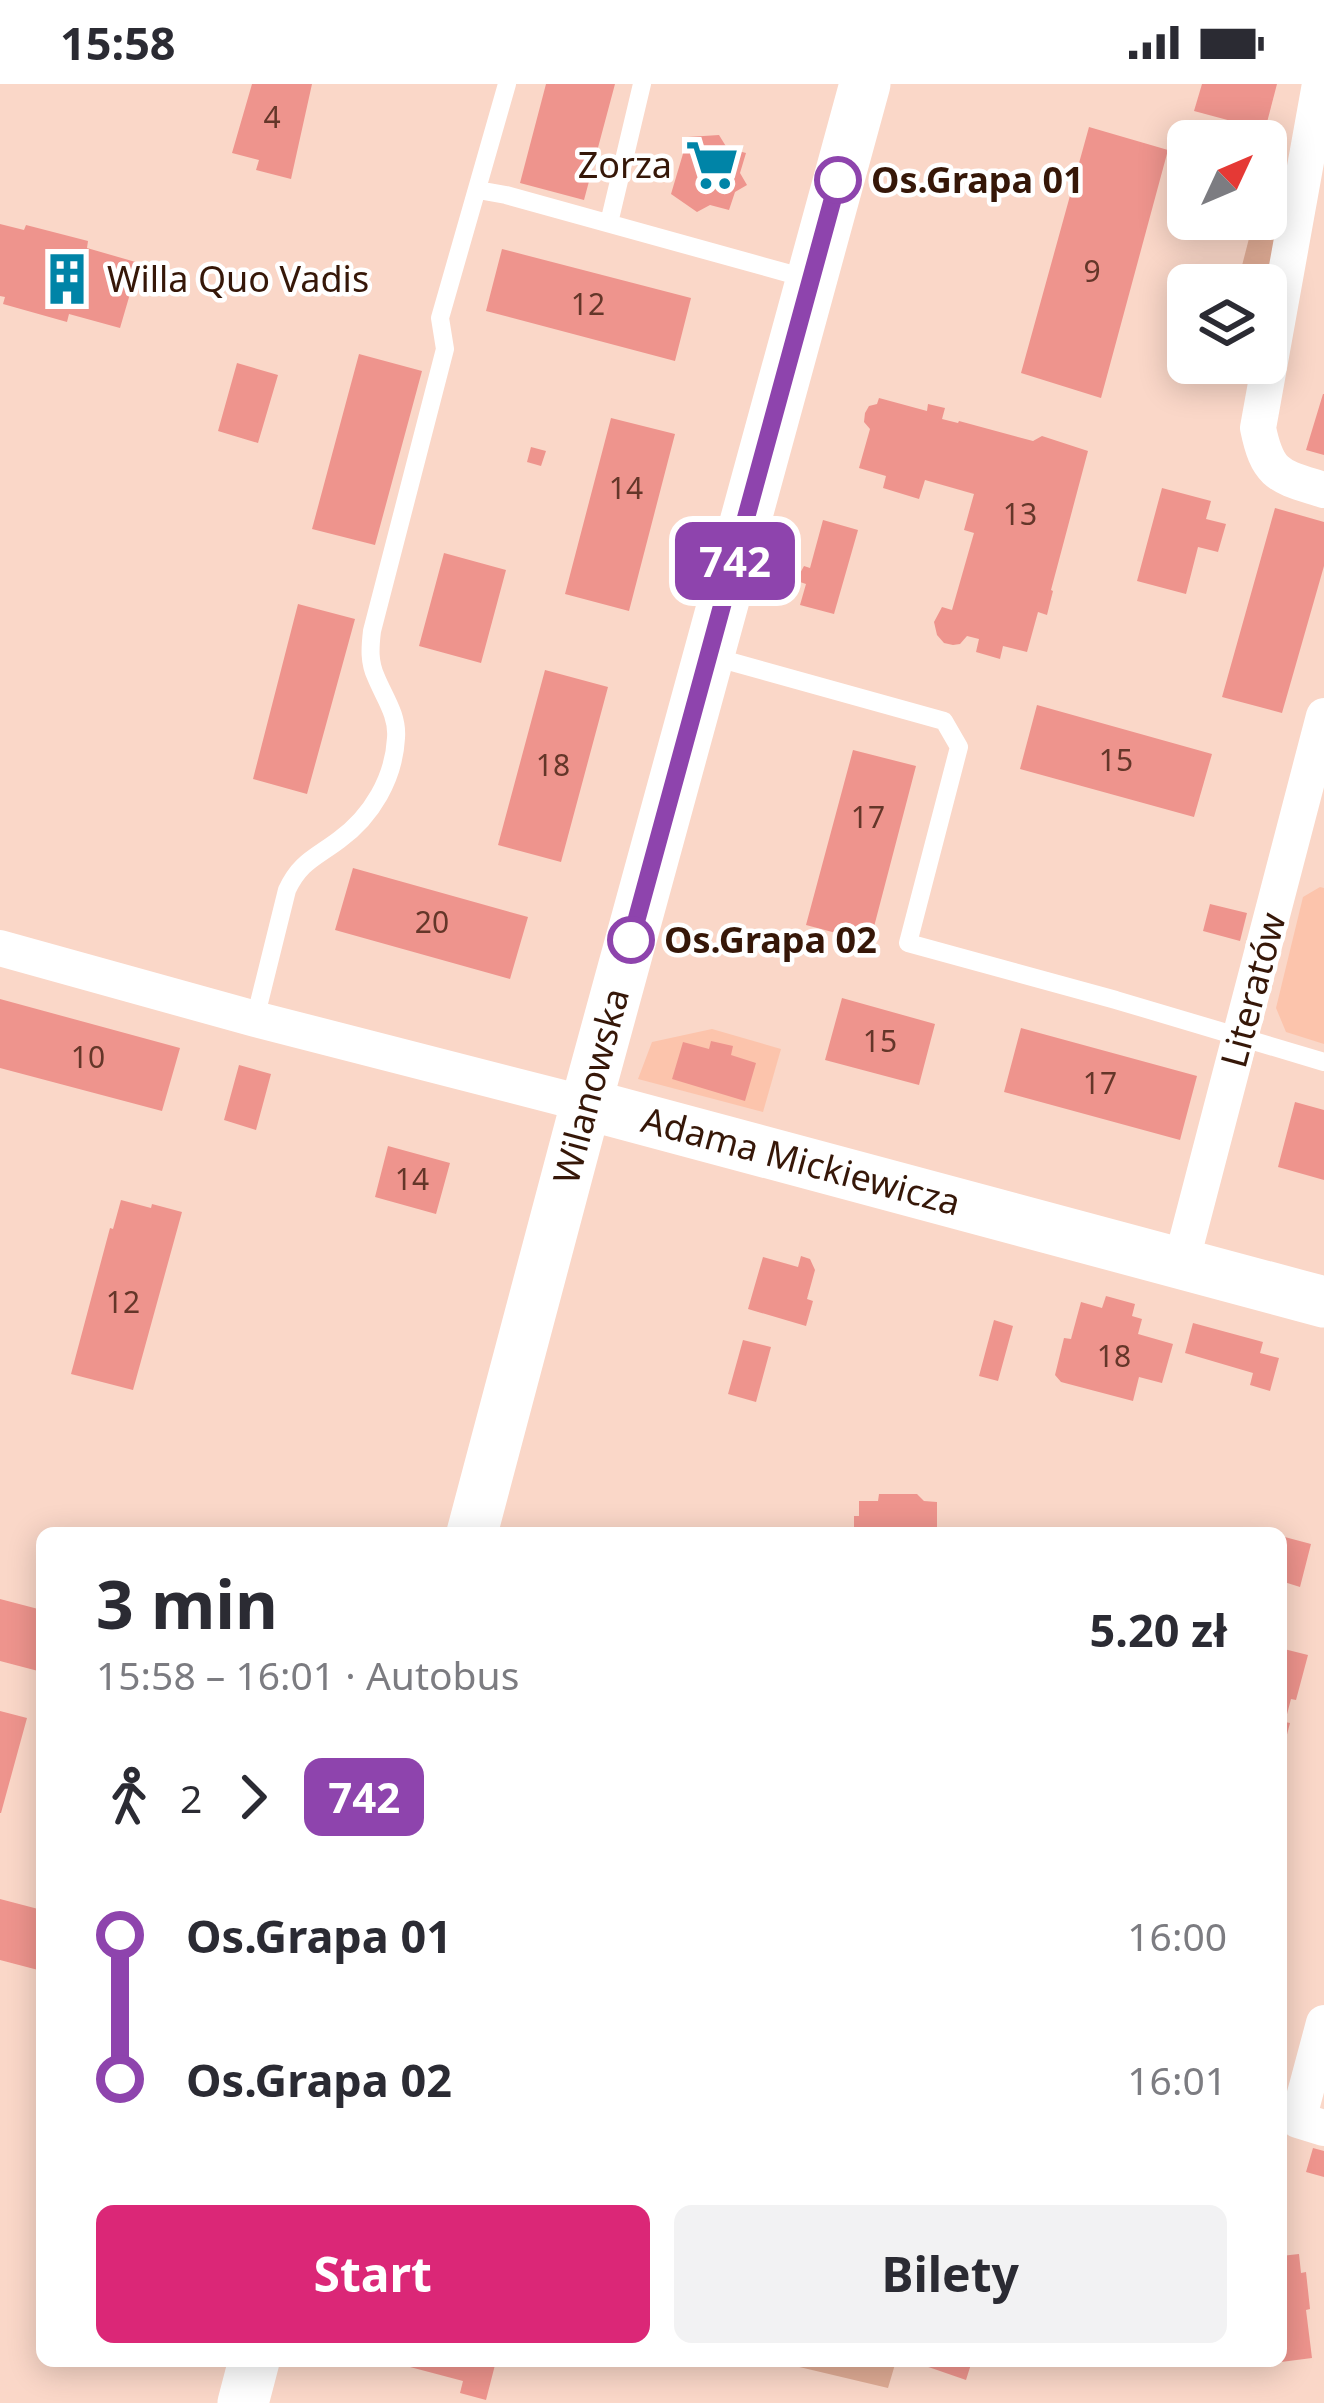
<!DOCTYPE html>
<html lang="pl">
<head>
<meta charset="utf-8">
<style>
  body { margin:0; font-family:"Noto Sans",sans-serif; background:#f2f2f3; color:#2b2b33; height:100vh; display:flex; flex-direction:column; font-size:45px; white-space:nowrap }
  * { box-sizing:border-box; margin:0 }
  p { font-size:39px; color:#7c7c81 }
  .icon { flex:none; width:66px; height:66px; fill:none; stroke:currentColor; stroke-width:2; stroke-linecap:round; stroke-linejoin:round }
  .map { position:relative; flex:1; overflow:hidden }
  .panel { position:absolute; left:36px; top:1443px; width:1251px; height:840px; display:flex; flex-direction:column; background:#fff; border-radius:18px; box-shadow:0 6px 30px #0003 }
  .panel>* { flex:none }
  .badge { padding:0 24px; border-radius:18px; font-size:42px; line-height:78px }
  .needle { width:78px; rotate:46deg }
  .buttons { position:absolute; left:1167px; top:36px; display:grid; gap:24px }
  .buttons a { display:grid; place-items:center; width:120px; height:120px; border-radius:18px; background:#fff; box-shadow:0 6px 30px #0003; font-size:60px }
  .map>.badge { position:absolute; translate:-50% -50%; box-shadow:0 0 0 6px #fff }
  .legs { display:flex; align-items:center; gap:18px; height:132px; padding:0 60px; font-size:39px }
  .legs p { margin-inline-start:auto }
  .overview { display:flex; align-items:center; justify-content:space-between; height:204px; padding:0 60px }
  h1 { font-size:66px; font-weight:700; line-height:90px }
  .action { display:flex; gap:24px; margin-top:auto; padding:24px 60px }
  .action a { flex:1; height:138px; border-radius:18px; background:#db2777; color:#fff; font-size:48px; font-weight:700; line-height:138px; text-align:center }
  .action a+a { background:#f2f2f3; color:#2b2b33 }
  ul { padding:0 60px; list-style:none }
  li { display:flex; align-items:center; gap:42px; height:144px; font-size:45px }
  li i { display:grid; place-items:center; width:18px; height:100%; margin:0 15px; background:currentColor }
  li i::after { content:''; width:30px; height:30px; margin:-15px; border:9px solid; border-radius:50%; background:#fff }
  li p { margin-inline-start:auto }
  li:first-child i { background:linear-gradient(#0000 50%,currentColor 0) }
  li:last-child i { background:linear-gradient(currentColor 50%,#0000 0) }
  .status { display:flex; justify-content:space-between; align-items:center; height:84px; padding:0 60px; background:#fff; direction:ltr }
  .status svg { height:33px; fill:currentColor }
  .map>svg:first-child { display:block }
  .built { fill:#fcc4ac }
  .green { fill:#e0ac95 }
  .building { fill:#ee948d }
  .lines { fill:none; stroke-linecap:round; stroke-linejoin:round }
  .lane { stroke:#fff; stroke-width:18 }
  .street { stroke:#fff; stroke-width:36 }
  .secondary { stroke:#fff; stroke-width:51 }
  .line-1-casing { stroke:#fff; stroke-width:27 }
  .line-1 { stroke:#8e44ad; stroke-width:18 }
  .stop-1-dot { fill:#fff; stroke:#8e44ad; stroke-width:6 }
  .labels { text-anchor:middle; stroke-width:9; stroke-linejoin:round; paint-order:stroke }
  .number-label { font-size:30px; fill:#643629 }
  .poi-label { font-size:36px; fill:#361708; stroke:#fff; text-anchor:end }
  .stop-label { font-size:36px; font-weight:bold; fill:#361708; stroke:#fff; text-anchor:start }
  .street-label { font-size:36px; fill:#361708; stroke:#fff }
</style>
</head>
<body>
<div class="status"><b>15:58</b><svg viewBox="0 0 49 12"><path d="M0 12V9h3v3zM5 12V6h3v6zM10 12V3h3v9zM15 12V0h3v12zM26 1h20v11H26zM47 4h2v5h-2z"/></svg></div>
<div class="map">
<svg width="1324" height="2319" viewBox="0 0 1324 2319">
  <rect width="100%" height="100%" fill="#fad7c8"/>
  <path class="built" d="M1320,803l4,1v156l-38,-12 -10,-24 27,-111z
    M712,945l69,20 -18,63 -125,-33 14,-37z"/>
  <path class="green" d="M1266,117l16,13 -16,71h-29l17,-66h12z
    M774,2277h122l-8,27z"/>
  <path class="building" d="M252,0h60l-21,95 -35,-9 3,-10 -27,-7z
    M546,0h69l-31,116 -64,-17z
    M1202,0h75l-12,46 -71,-19z
    M1089,43l79,23 -67,248 -80,-25z
    M719,51l8,13 19,5 -6,20 7,12 -12,7 -6,18 -19,-5 -13,7 -26,-18 17,-57z
    M0,140l24,6 2,-5 62,16 -1,7 52,15 -19,65 -51,-14 -2,8 -64,-18 2,-7 -5,-1z
    M502,165l189,49 -16,63 -189,-50z
    M359,270l63,17 -47,174 -63,-16z
    M237,279l41,12 -20,68 -40,-12z
    M1323,310h1v61l-18,-5z
    M879,314l48,13 1,-7 17,4 -3,11 16,4 1,-2 74,20 9,-5 46,15 -37,139 2,1 -6,24 -9,-3 -11,40 -24,-6 -3,13 -24,-7 3,-13 -12,-3 -7,8 -7,1 -9,-2 -7,-8 -3,-13 8,-15 10,3 22,-77 -10,-3 10,-36 -49,-14 -6,19 -36,-11 3,-12 -27,-8 11,-39 -6,-7 1,-9 4,-7 8,-2z
    M611,334l64,16 -46,177 -64,-17z
    M531,363l15,4 -5,15 -14,-4z
    M1162,404l49,13 -5,18 20,5 -8,28 -20,-5 -12,47 -49,-13z
    M1275,424l49,14v44l-42,147 -60,-16z
    M823,436l35,10 -24,84 -34,-9 6,-21 -6,-2 -2,-5 6,-11 6,2z
    M444,469l62,17 -25,93 -62,-17z
    M298,520l57,15 -48,175 -54,-15z
    M545,586l63,17 -47,175 -63,-17z
    M1037,621l175,49 -18,63 -174,-48z
    M853,666l63,16 -46,176 -64,-17z
    M353,784l175,49 -18,62 -175,-49z
    M1210,820l37,9 -7,28 -37,-10z
    M842,914l93,26 -16,61 -94,-25z
    M0,915l180,49 -18,63 -162,-43z
    M1021,944l176,48 -17,64 -176,-48z
    M711,957l22,5 -2,9 25,8 -11,38 -73,-22 11,-37 26,7z
    M239,981l32,9 -15,56 -32,-10z
    M1295,1018l29,8v70l-46,-13z
    M388,1062l62,17 -14,51 -61,-17z
    M121,1116l30,8 1,-4 30,8 -49,178 -62,-16 39,-146 3,1z
    M801,1172l9,3 5,11 -8,29 6,2 -7,25 -58,-17 15,-52 35,10z
    M1106,1212l29,8 -3,12 10,3 -4,15 35,10 -11,39 -23,-6 -6,24 -72,-19 -6,-7 9,-37 7,1 10,-37 21,6z
    M994,1236l19,6 -15,55 -19,-5z
    M1193,1239l70,19 -3,11 19,5 -9,33 -20,-6 3,-12 -68,-20z
    M743,1256l28,7 -15,55 -28,-8z
    M879,1410h38l7,7 13,1v31h-83v-17h5v-15h19z
    M1281,1452l30,8 -11,43 -19,-6z
    M0,1515l42,11v62l-42,-11z
    M1281,1555l6,1 -3,9 24,6 -12,45 -5,-1 -6,23 5,1 -8,31z
    M0,1627l27,7 -26,95h-1z
    M0,1815l42,11v61l-42,-11z
    M1313,2064l11,3v26l-18,-5z
    M1299,2170l2,19 5,-1 4,37 -4,1 6,48 -31,4v-106z
    M412,2277h84l-10,39 -26,-7 3,-12 -53,-14z
    M911,2277h61l-6,19z"/>
  <g class="lines">
    <path class="lane" d="M478,106l28,5 303,84
      M609,139l33,-139
      M714,573l230,64 15,26 -51,196 208,57 208,62
      M255,935l32,-129c13,-28 28,-32 52,-50 33,-24 55,-62 57,-102 2,-23 -12,-41 -20,-61 -7,-15 -6,-29 -4,-46l73,-282 -5,-31 67,-234"/>
    <path class="street" d="M1320,0l-62,344c10,49 22,48 66,62
      M0,864l255,71 331,85
      M1181,1179l143,-547
      M1324,1939l-26,97 26,8"/>
    <path class="secondary" d="M586,1020l738,198
      M472,1449l114,-429 279,-1020
      M243,2319l11,-42"/>
  </g>
  <g class="lines">
    <g class="line-1-casing">
      <path id="line-1" d="M631,856l207,-760"/>
    </g>
    <use href="#line-1" class="line-1"/>
  </g>
  <defs>
    <g id="supermarket-bare" transform="scale(4.14)"><path d="M-6-5.5h2.5l.6 2H6L4.5 2H-2.5L-4.4-4H-6ZM-1.5 3.2a1.3 1.3 0 1 0 .1 0ZM3 3.2a1.3 1.3 0 1 0 .1 0Z" fill="#0084a7" stroke="#fff" stroke-width="2.5" paint-order="stroke"/></g>
    <g id="building-bare" transform="scale(4.14)"><path d="M-4-6H4V6H1V3H-1V6H-4ZM-2.5-4.3h1.7v1.8h-1.7ZM.8-4.3h1.7v1.8H.8ZM-2.5-1h1.7V.8h-1.7ZM.8-1h1.7V.8H.8Z" fill="#0084a7" stroke="#fff" stroke-width="2.5" paint-order="stroke"/></g>
  </defs>
  <g fill-rule="evenodd">
    <use href="#supermarket-bare" x="712" y="81"/>
    <use href="#building-bare" x="67" y="195"/>
  </g>
  <g class="stop-1-dot">
    <circle cx="838" cy="96" r="21"/>
    <circle cx="631" cy="856" r="21"/>
  </g>
  <g class="labels">
    <g class="number-label">
      <text x="272" y="44">4</text>
      <text x="1092" y="198">9</text>
      <text x="588" y="231">12</text>
      <text x="626" y="415">14</text>
      <text x="1020" y="441">13</text>
      <text x="1116" y="687">15</text>
      <text x="553" y="692">18</text>
      <text x="868" y="744">17</text>
      <text x="432" y="849">20</text>
      <text x="880" y="968">15</text>
      <text x="88" y="984">10</text>
      <text x="1100" y="1010">17</text>
      <text x="412" y="1106">14</text>
      <text x="123" y="1229">12</text>
      <text x="1114" y="1283">18</text>
    </g>
    <g class="poi-label">
      <text x="672" y="94">Zorza</text>
      <text x="107" y="208" text-anchor="start">Willa Quo Vadis</text>
    </g>
    <g class="stop-label">
      <text x="871" y="109">Os.Grapa 01</text>
      <text x="664" y="869">Os.Grapa 02</text>
    </g>
    <g class="street-label">
      <text transform="translate(1253 906) rotate(-75)" y="13">Literatów</text>
      <text transform="translate(591 1002) rotate(-75)" y="13">Wilanowska</text>
      <text transform="translate(801 1077) rotate(15)" y="13">Adama Mickiewicza</text>
    </g>
  </g>
</svg>
<div class="buttons">
<a><svg class="needle" viewBox="-14 -14 28 28"><path d="M0-13l5 13h-10z" fill="#e53935"/><path d="M0 13l5-13h-10z" fill="#7c7c81"/></svg></a>
<a><svg class="icon" aria-label="layers" viewBox="0 0 24 24"><path d="M12 4l9 5-9 5-9-5zM3 14l9 5 9-5"/></svg></a>
</div>
<b class="badge" style="left:735px;top:477px;background:#8e44ad;color:#fff">742</b>
<section class="panel">
<div class="overview"><div><h1>3 min</h1><p>15:58 – 16:01 · Autobus</p></div><b>5.20 zł</b></div>
<div class="legs"><svg class="icon" aria-label="walk" viewBox="0 0 24 24"><circle cx="13" cy="4" r="2"/><path d="M13 8l-2 6 4 7M11 14l-3 7M7 12l3-4h3l4 4"/></svg>2<svg class="icon" aria-label="forward" viewBox="0 0 24 24"><path d="M9 5l7 7-7 7"/></svg><b class="badge" style="background:#8e44ad;color:#fff">742</b></div>
<ul>
<li><i style="color:#8e44ad"></i><b>Os.Grapa 01</b><p>16:00</p></li>
<li><i style="color:#8e44ad"></i><b>Os.Grapa 02</b><p>16:01</p></li>
</ul>
<div class="action"><a>Start</a><a>Bilety</a></div>
</section>
</div>
</body>
</html>
